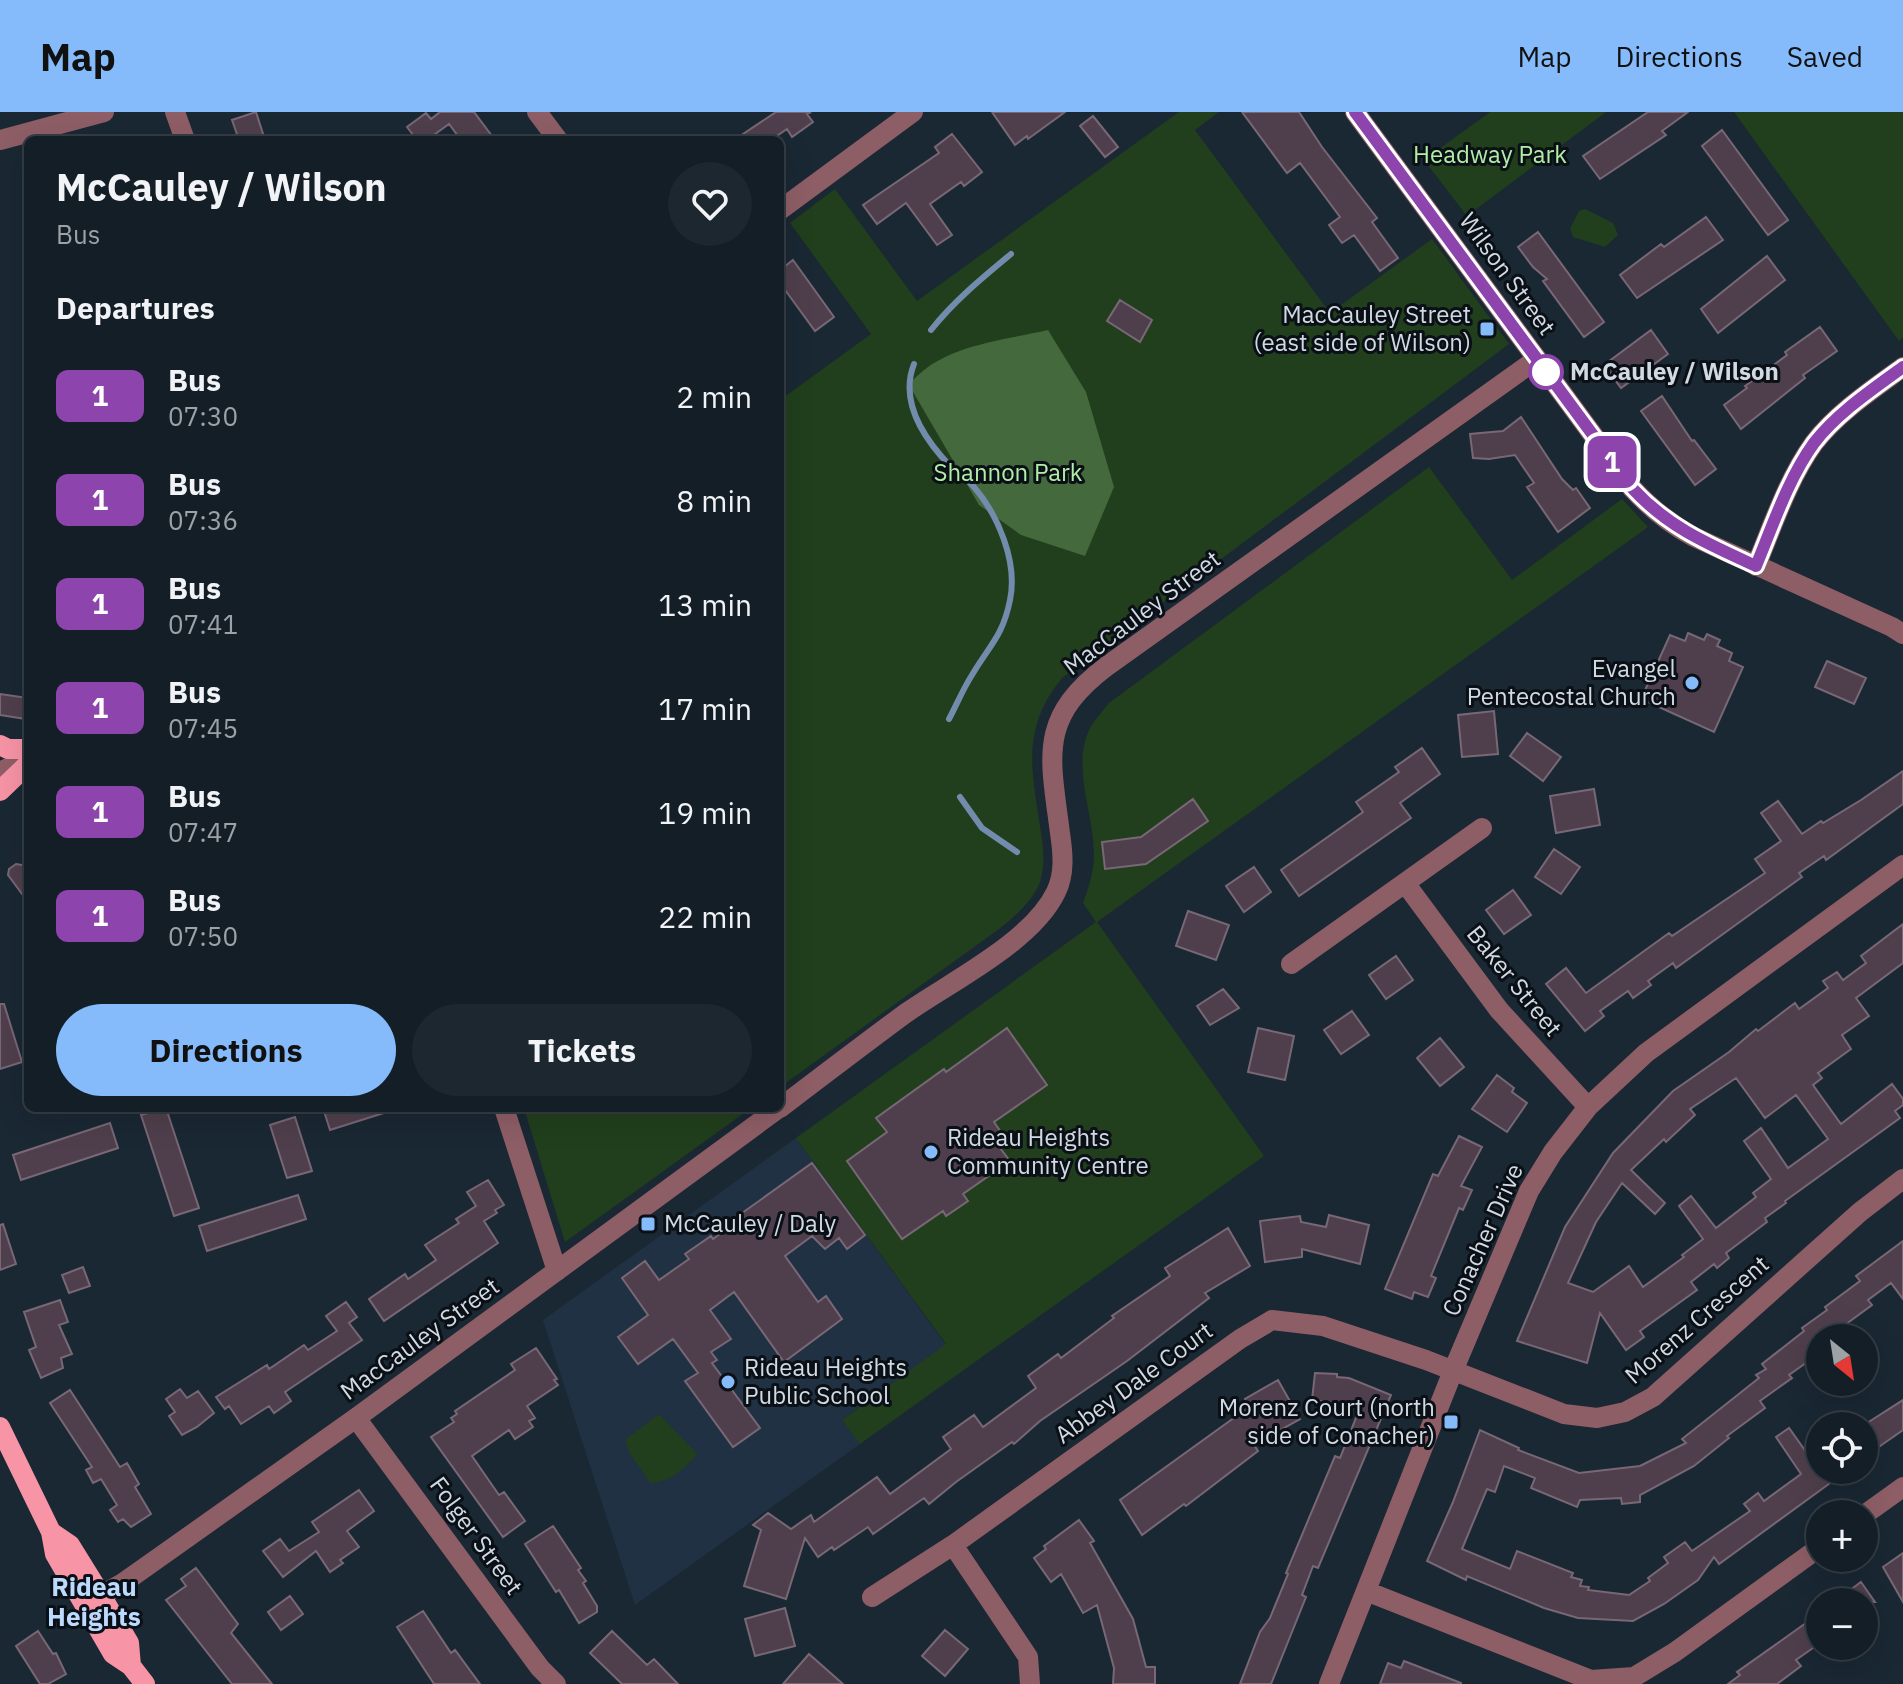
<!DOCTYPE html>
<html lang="en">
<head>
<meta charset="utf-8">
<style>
  body { margin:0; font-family:"IBM Plex Sans",sans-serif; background:#1d272f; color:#f1f3f6; height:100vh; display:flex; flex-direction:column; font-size:30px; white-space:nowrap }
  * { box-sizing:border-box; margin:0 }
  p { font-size:26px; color:#9da2a7 }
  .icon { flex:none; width:44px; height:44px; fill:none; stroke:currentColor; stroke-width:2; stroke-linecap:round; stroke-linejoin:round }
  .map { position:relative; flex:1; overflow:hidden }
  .panel { position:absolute; left:24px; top:24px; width:760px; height:976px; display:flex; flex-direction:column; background:#141e27; border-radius:12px; box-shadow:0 8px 32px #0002,0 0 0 2px #333c44 }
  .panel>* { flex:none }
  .badge { padding:0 16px; border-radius:12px; font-size:28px; line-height:52px }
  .needle { width:52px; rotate:150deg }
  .buttons { position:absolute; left:1806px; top:1212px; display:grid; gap:16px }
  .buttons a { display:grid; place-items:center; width:72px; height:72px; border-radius:50%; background:#141e27; box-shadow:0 8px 32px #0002,0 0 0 2px #333c44; font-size:40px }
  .map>.badge { position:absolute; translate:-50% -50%; box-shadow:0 0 0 4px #fff }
  h2 { padding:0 32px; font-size:30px; line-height:72px }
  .round { display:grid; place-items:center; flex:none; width:84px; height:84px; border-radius:42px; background:#1d272f }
  .overview { display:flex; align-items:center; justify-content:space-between; height:136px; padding:0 32px }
  h1 { font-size:38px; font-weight:800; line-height:60px }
  .button { display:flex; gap:16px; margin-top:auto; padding:16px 32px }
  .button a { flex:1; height:92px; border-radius:48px; background:#85bbfb; color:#111; font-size:32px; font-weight:800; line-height:92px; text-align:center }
  .button a+a { background:#1d272f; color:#f1f3f6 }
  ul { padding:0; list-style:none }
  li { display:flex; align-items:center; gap:24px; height:104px; padding:0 32px }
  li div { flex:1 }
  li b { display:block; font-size:30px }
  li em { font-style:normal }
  li .badge { min-width:88px; font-weight:700; text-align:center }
  header { display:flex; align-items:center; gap:48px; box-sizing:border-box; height:112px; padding:0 40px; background:#85bbfb; color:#111 }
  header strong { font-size:38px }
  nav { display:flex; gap:44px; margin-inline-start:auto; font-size:28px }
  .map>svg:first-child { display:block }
  .built { fill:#1f3142 }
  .green { fill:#213f1c }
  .forest { fill:#43693c }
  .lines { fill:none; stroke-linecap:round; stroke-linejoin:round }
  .stream { stroke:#738cae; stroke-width:6 }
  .building { fill:#4f3f4c; stroke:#786775; stroke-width:2; fill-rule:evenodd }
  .minor { stroke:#8e5e66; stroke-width:20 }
  .major { stroke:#f794a6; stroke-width:20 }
  .line-casing { stroke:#fff; stroke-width:18 }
  .line { stroke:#8e44ad; stroke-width:12 }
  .poi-dot { fill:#85bbfb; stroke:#0a1016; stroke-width:3 }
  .stop-dot { fill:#fff; stroke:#8e44ad; stroke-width:4 }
  .labels { text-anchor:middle; stroke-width:6; stroke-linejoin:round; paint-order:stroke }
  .park-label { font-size:24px; fill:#b2eda7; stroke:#0a1016 }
  .street-label { font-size:24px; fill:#d1dae3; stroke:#0a1016 }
  .poi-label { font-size:24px; fill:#d1dae3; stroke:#0a1016; text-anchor:end }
  .stop-label { font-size:24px; font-weight:bold; fill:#d1dae3; stroke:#0a1016; text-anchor:start }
  .neighbourhood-label { font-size:26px; font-weight:bold; fill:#bbdafe; stroke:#0a1016 }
</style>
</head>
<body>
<header>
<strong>Map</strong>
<nav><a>Map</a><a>Directions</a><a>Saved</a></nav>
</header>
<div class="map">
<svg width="1903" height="1572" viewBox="0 0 1903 1572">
  <rect width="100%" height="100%" fill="#1a2834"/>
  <path class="built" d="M796,1026l150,207 -103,74 17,25 -225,161 -92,-285z"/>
  <path class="green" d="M1179,0h40l-24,18 135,183 102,-74 77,105 -447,334c-40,49 -31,90 -22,148 3,19 6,37 0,56 -8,20 -25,34 -41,47l-219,158v-687l91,-66 -81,-111 45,-34 82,112z
    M1490,0h116l-139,104 -43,-56z
    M1734,0h169v225l-4,4z
    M1585,97l28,14 5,12 -13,12 -32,-10 -3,-8 9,-18z
    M1429,355l83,113 110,-81 26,28 -551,395 167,234 -404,288 -18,-24 104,-76 -150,-206 300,-216 -13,-19c6,-16 11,-32 11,-49 0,-40 -23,-87 -4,-126 5,-9 13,-17 19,-25z
    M524,996h227l-186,134z
    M656,1304h5l36,38c-13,15 -27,29 -47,29l-21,-31 -4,-12z"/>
  <path class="forest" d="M1048,218l38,62 28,95 -29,69 -64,-21 -42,-30 -70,-120c31,-40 92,-44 139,-55z"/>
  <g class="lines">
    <path class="stream" d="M931,218c23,-29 51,-52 80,-76
      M914,252c-15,38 10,75 37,103 7,7 16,12 23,20 24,28 44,75 36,113 -7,36 -21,46 -38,75 -9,14 -15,29 -23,44
      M960,685l22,31 35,24"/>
  </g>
  <path class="building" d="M256,0l9,28h-26l-7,-20z
    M440,0h34l21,28h-34l-12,-16 -22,16h-10l-10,-13 19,-14 5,6z
    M776,0h35l-4,2 6,8 -21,15 -5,-8 -16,11h-37z
    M992,0h73l-37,27 -1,-3 -12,9z
    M1242,0h57l23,35 55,71 -5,4 26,36 -18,13 -26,-36 -12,8 -13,-18 11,-8 -40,-54 -13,10z
    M1648,0h40l-26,19 4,4 -66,44 -17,-23z
    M1093,4l25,31 -13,10 -25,-31z
    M1722,18l66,90 -20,15 -66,-89z
    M952,22l30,38 -18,14 -3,-4 -31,22 22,31 -15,10 -31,-42 -29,21 -14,-19 76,-52 -4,-6z
    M1706,105l17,23 -86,58 -17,-23 41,-31 3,3z
    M1538,120l66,90 -20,15 -41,-56 4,-2 -14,-12 -15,-20z
    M1767,144l18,24 -67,53 -17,-24z
    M793,148l41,57 -19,14 -35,-48v-13z
    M1120,188l32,20 -12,22 -33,-21z
    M1820,215l17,24 -34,24 2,3 -64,51 -17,-24 23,-17 -2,-2 42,-31 -2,-3z
    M1651,218l17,24 -47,34 -17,-23z
    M1662,284l30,45 2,-1 22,29 -21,16 -54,-74z
    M1521,305l41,62 11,11 3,-2 14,20 -32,24 -31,-45 7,-4 -19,-28 -26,4 -16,-1 -3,-24 33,-3z
    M1688,521l16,7 3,-6 13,6 -3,6 15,7 -3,8 14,6 -29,65 -73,-33 29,-64 15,6z
    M1827,549l39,17 -12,26 -39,-17z
    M0,582l28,4 -2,21 -26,-4z
    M1494,599l4,43 -36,3 -4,-42z
    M1527,621l34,24 -18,24 -33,-25z
    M1422,636l18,26 -40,29 11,15 -112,78 -18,-26 82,-58 -7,-10 43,-30 -4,-5z
    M1903,659v33l-77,56 -2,-4 -25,17 3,4 -126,91 -3,-5 -25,18 3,4 -18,13 -5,-7 -28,20 4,5 -19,15 -39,-47 20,-16 20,25 83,-60 3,3 93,-63 -10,-14 26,-18 -20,-28 17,-12 24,33 19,-13 2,2 38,-23z
    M1594,677l6,36 -44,8 -6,-37z
    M1193,687l15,22 -62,43 -41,5 -3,-27 39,-5z
    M1554,737l26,18 -19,27 -26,-17z
    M16,752l12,2v36l-20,-27 1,-6z
    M1254,755l17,25 -27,20 -18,-26z
    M1513,778l18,25 -27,19 -18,-24z
    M1188,799l41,14 -13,35 -40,-14z
    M1903,812v39l-47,35 13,18 -27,19 9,14 -33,24 4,5 -9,7 28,39 51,-40 11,15v6l-8,6 5,7 -115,83 1,2 -21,15 2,4 -41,31 3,5 -12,10 -3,-4 -23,18 6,8 -57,41 4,6 -18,13 -26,-37 -13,50 -70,-22 48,-114 48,-74 60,-62 56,-39 27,-23 2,2 37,-28 4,6 29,-21 -5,-7 14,-9 6,8 23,-17 -5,-7zM1736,966l29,40 31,-23 32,44 -40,29 -27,-40 -17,13 27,38 -18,14 3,4 -40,31 -25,-32 -12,10 24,33 -21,16 2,2 -41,30 -14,-21 -36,26 -25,-9 28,-61 26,-39 33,31 10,-11 -34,-33 33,-31 2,3 29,-27 -5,-6z
    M1396,844l17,24 -27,19 -17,-24z
    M1223,877l16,19 -29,17 -13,-19z
    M0,892h4l18,58 -22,7z
    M1352,899l17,24 -28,19 -17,-24z
    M1007,916l40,57 -53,37 11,16 -8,6 13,17 -47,33 5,7 -22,15 -3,-5 -41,28 -55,-78 40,-29 -11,-14 68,-49 2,3z
    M1258,916l36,8 -9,44 -37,-8z
    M1440,926l24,29 -24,19 -23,-28z
    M1497,963l17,13 -2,4 15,11 -20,29 -35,-23z
    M166,996l33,100 -25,8 -33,-101z
    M323,996h66l1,3 -60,19z
    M295,1005l17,54 -25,7 -17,-53z
    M110,1011l8,25 -97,32 -8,-25z
    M1459,1024l23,11 -21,39 11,4 -9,20 -4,-2 -28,68 5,2 -8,19 -14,-5 -2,7 -27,-10 48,-115 5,2z
    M812,1051l53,72 -18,14 -8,-11 -14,11 -13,-13 -27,20 33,46 8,-6 16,23 -58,43 -50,-70 -24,18 21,29 -20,13 6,8 -5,3 48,65 -27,19 -48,-66 13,-8 -25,-34 -35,25 -20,-27 30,-22 -26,-37 23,-17 14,19 30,-21 -4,-5 26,-18 2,3 27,-20 -2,-3z
    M488,1068l16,25 -9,5 2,3 -13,8 14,22 -114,78 -15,-22 36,-25 3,5 28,-19 -11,-15 34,-22 -3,-4 20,-13 -9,-14z
    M298,1083l8,24 -99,32 -8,-25z
    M1329,1103l40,10 -9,39 -58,-15v8l-37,5 -5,-41 40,-5 1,6 25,5z
    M3,1112l13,40 -16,6v-45z
    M1228,1116l22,38 -45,27 4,5 -82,63 -87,60 -26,23 -2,-2 -56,40 -27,22 -5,-6 -51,36 -5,-7 -34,23 -2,-3 -14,10 -13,-19 -19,61 -42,-13 17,-56 -8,-5 15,-12 23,16 20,-14 3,7 63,-45 13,17 61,-45 -8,-12 31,-22 9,12 53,-39 -8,-12 30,-22 3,4 53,-40 -2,-2 58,-40 -5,-8z
    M1903,1129v58l-12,-16 -23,17 4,5 -45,33h-7v15l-31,22 3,3 -32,23 5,7 -38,28 2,2 -35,28 -54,29v7l-18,2 -1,-6 -41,2 -3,7 -46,-19 4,-10 -31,-12 -9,26 -8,-3 -25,60 48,20 7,-18 56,22 -2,4 11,3 -2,6 9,1 -1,3 41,5 21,-14 -2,-3 20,-15 -4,-6 21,-15 7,9 58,-40 -6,-7 14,-11 6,8 37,-27 -25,-37 13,-9 25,35 6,-5v12h28l-129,94 -5,-7 -16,23 -34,24 -31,17 -55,-3 -34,-10 -77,-32 -1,4 -39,-19 26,-59 27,-72 39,18 -1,2 61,23 61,-7 46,-23 -4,-4 77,-61 -3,-3 10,-6 -4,-5 42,-33 -2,-3 25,-18 -2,-3 35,-26 -4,-5z
    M83,1155l7,19 -21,7 -7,-18z
    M60,1188l8,22 -9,3 13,29 -11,4 2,10 -22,10 -12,-28 7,-3 -12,-35z
    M346,1190l11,15 -8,6 13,17 -77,52 6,9 -17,12 -5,-7 -28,18 -12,-18 -4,3 -9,-12 51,-32 2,4 35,-24 4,5 29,-19 -11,-15z
    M536,1236l21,31 -3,1 4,5 -31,21 8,12 -6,3 4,6 -18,12 -6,-9 -37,26 27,39 5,-3 21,29 -22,16 -72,-100 23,-15 -3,-4 6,-4 -2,-3 60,-41 -4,-6z
    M1315,1261l22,1v3l12,1 42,17 -73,173 -5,-2 -11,29 4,2 -35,87h-31l20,-52 10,-14 18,-44 -2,-1 49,-117 5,2 21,-53 -49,-5z
    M1278,1268l22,39 -46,26 4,6 -72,55 -2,-2 -42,31 -22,-35 129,-93 -4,-8z
    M180,1277l7,9 11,-7 16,22 -17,14 -15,8 -13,-19 6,-4 -9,-13z
    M70,1278l50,77 7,-4 12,21 -4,3 16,27 -20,13 -8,-8 -5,3 -8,-12 7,-5 -16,-26 -8,4 -7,-13 6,-3 -42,-64z
    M1903,1288v30l-30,21 -9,-12v-14z
    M359,1378l15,21 -27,20 12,16 -19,13 3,3 -13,9 -14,-21 -33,26 -20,-26 17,-12 9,12 30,-19 -7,-10z
    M1079,1408l15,21 -4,2 43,76 13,48h9v17h-42l1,-16 -17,-63 -14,8 -22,-39 -10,8 -17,-24 12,-9 -2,-3z
    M553,1414l28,42 -3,2 8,11 -3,2 14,23v6l-18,11 -20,-33 -3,2 -31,-48z
    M1903,1441v49l-20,-35z
    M196,1456l42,56 -7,9 41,51h-40l-66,-84 20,-14 -5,-7z
    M1861,1470l14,20h-41z
    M290,1484l13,18 -22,16 -13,-18z
    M785,1496l10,38 -40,10 -10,-37z
    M423,1499l28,42 4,-3 25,34h-46l-37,-57z
    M1820,1501v30l-24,17 5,6 -24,18h-49l12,-9 -3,-3z
    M945,1518l23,19 -23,27 -23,-20z
    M38,1519l15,23 3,-1 10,21 -18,10h-8l-24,-38z
    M612,1519l35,34 7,-6 24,25h-56l-32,-31z
    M809,1542l34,30h-60z
    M1404,1549l57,22v1h-81l8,-21 13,5z"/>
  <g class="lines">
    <path class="minor" d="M175,0l10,28
      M537,0l21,28
      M1355,0l277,376c19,21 38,36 62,49l198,90 11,7
      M0,28l104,-28
      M780,98l133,-98
      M1756,454c17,-41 32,-87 58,-123 23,-30 59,-54 89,-76
      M0,660l28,-14
      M1405,771l94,127 89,97
      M1291,852l191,-136
      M504,996l53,163
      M780,996c42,-32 84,-64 126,-95 46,-32 126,-71 150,-121 9,-18 7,-39 4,-59 -10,-78 -22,-115 47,-167l430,-307
      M356,1306l184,250 16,16
      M1864,1403l39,-28
      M953,1433l75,112 2,27
      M1366,1479l225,89 43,-3 41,-25 145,-105
      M872,1485l81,-52 287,-206 32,-19 51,6 103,34 138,54 33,4 28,-6 28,-15 207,-185 43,-33
      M86,1492l37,-21 233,-165 423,-310
      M1329,1572l124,-313 76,-180 24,-39 35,-45 58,-54 257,-188"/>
    <path class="major" d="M0,633l8,4h20
      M0,679l28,-27
      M0,1315l51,105 4,22 58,100 18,12 14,18
      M51,1420l19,13 31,50 28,48 2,23"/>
  </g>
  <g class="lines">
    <g class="line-casing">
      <path id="line" d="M1355,0l277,376c37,40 76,56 124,78 17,-41 32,-87 58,-123 23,-30 59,-54 89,-76"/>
    </g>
    <use href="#line" class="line"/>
  </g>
  <g class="poi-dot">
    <rect x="1479" y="209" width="16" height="16" rx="4"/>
    <circle cx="1692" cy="571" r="8"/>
    <circle cx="931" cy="1040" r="8"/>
    <rect x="640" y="1104" width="16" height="16" rx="4"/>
    <circle cx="728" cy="1270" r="8"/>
    <rect x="1443" y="1302" width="16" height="16" rx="4"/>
  </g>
  <circle class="stop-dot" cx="1546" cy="260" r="16"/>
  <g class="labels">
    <g class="park-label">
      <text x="1490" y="51">Headway Park</text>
      <text x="1008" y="369">Shannon Park</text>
    </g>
    <g class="street-label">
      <text transform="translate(1507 162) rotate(54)" y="8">Wilson Street</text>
      <text transform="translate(1142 501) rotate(-37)" y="8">MacCauley Street</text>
      <text transform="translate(1514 869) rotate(51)" y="8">Baker Street</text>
      <text transform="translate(1483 1128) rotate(-66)" y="8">Conacher Drive</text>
      <text transform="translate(1697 1208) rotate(-41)" y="8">Morenz Crescent</text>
      <text transform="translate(420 1227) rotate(-36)" y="8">MacCauley Street</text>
      <text transform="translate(1134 1271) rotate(-36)" y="8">Abbey Dale Court</text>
      <text transform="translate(476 1424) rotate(54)" y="8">Folger Street</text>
    </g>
    <g class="poi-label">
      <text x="1471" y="211">MacCauley Street<tspan x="1471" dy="28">(east side of Wilson)</tspan></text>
      <text x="1676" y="565">Evangel<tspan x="1676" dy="28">Pentecostal Church</tspan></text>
      <text x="947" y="1034" text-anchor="start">Rideau Heights<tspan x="947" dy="28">Community Centre</tspan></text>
      <text x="664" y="1120" text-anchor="start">McCauley / Daly</text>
      <text x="744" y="1264" text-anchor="start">Rideau Heights<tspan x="744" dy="28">Public School</tspan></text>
      <text x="1435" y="1304">Morenz Court (north<tspan x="1435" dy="28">side of Conacher)</tspan></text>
    </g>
    <g class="stop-label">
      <text x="1570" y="268">McCauley / Wilson</text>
    </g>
    <g class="neighbourhood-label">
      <text x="94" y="1484">Rideau<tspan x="94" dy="30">Heights</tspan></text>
    </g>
  </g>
</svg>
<div class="buttons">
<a><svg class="needle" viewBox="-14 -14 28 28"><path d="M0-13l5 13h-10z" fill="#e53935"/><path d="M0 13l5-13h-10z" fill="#9da2a7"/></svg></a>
<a><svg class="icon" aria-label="locate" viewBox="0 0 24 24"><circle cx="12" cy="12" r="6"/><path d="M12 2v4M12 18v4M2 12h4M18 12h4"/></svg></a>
<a>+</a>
<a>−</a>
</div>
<b class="badge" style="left:1612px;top:350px;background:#8e44ad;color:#fff">1</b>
<section class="panel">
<div class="overview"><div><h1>McCauley / Wilson</h1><p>Bus</p></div><a class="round"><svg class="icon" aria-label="heart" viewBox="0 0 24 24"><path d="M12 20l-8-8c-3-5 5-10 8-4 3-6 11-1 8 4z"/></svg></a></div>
<h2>Departures</h2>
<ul>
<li><span class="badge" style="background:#8e44ad;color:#fff">1</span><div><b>Bus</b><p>07:30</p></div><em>2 min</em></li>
<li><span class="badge" style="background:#8e44ad;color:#fff">1</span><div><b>Bus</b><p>07:36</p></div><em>8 min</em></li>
<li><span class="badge" style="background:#8e44ad;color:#fff">1</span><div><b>Bus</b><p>07:41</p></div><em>13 min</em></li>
<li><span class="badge" style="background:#8e44ad;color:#fff">1</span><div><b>Bus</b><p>07:45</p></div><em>17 min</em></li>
<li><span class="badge" style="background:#8e44ad;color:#fff">1</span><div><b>Bus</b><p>07:47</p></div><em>19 min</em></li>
<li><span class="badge" style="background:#8e44ad;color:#fff">1</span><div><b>Bus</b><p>07:50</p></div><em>22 min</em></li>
</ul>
<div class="button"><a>Directions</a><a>Tickets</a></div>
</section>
</div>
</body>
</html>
